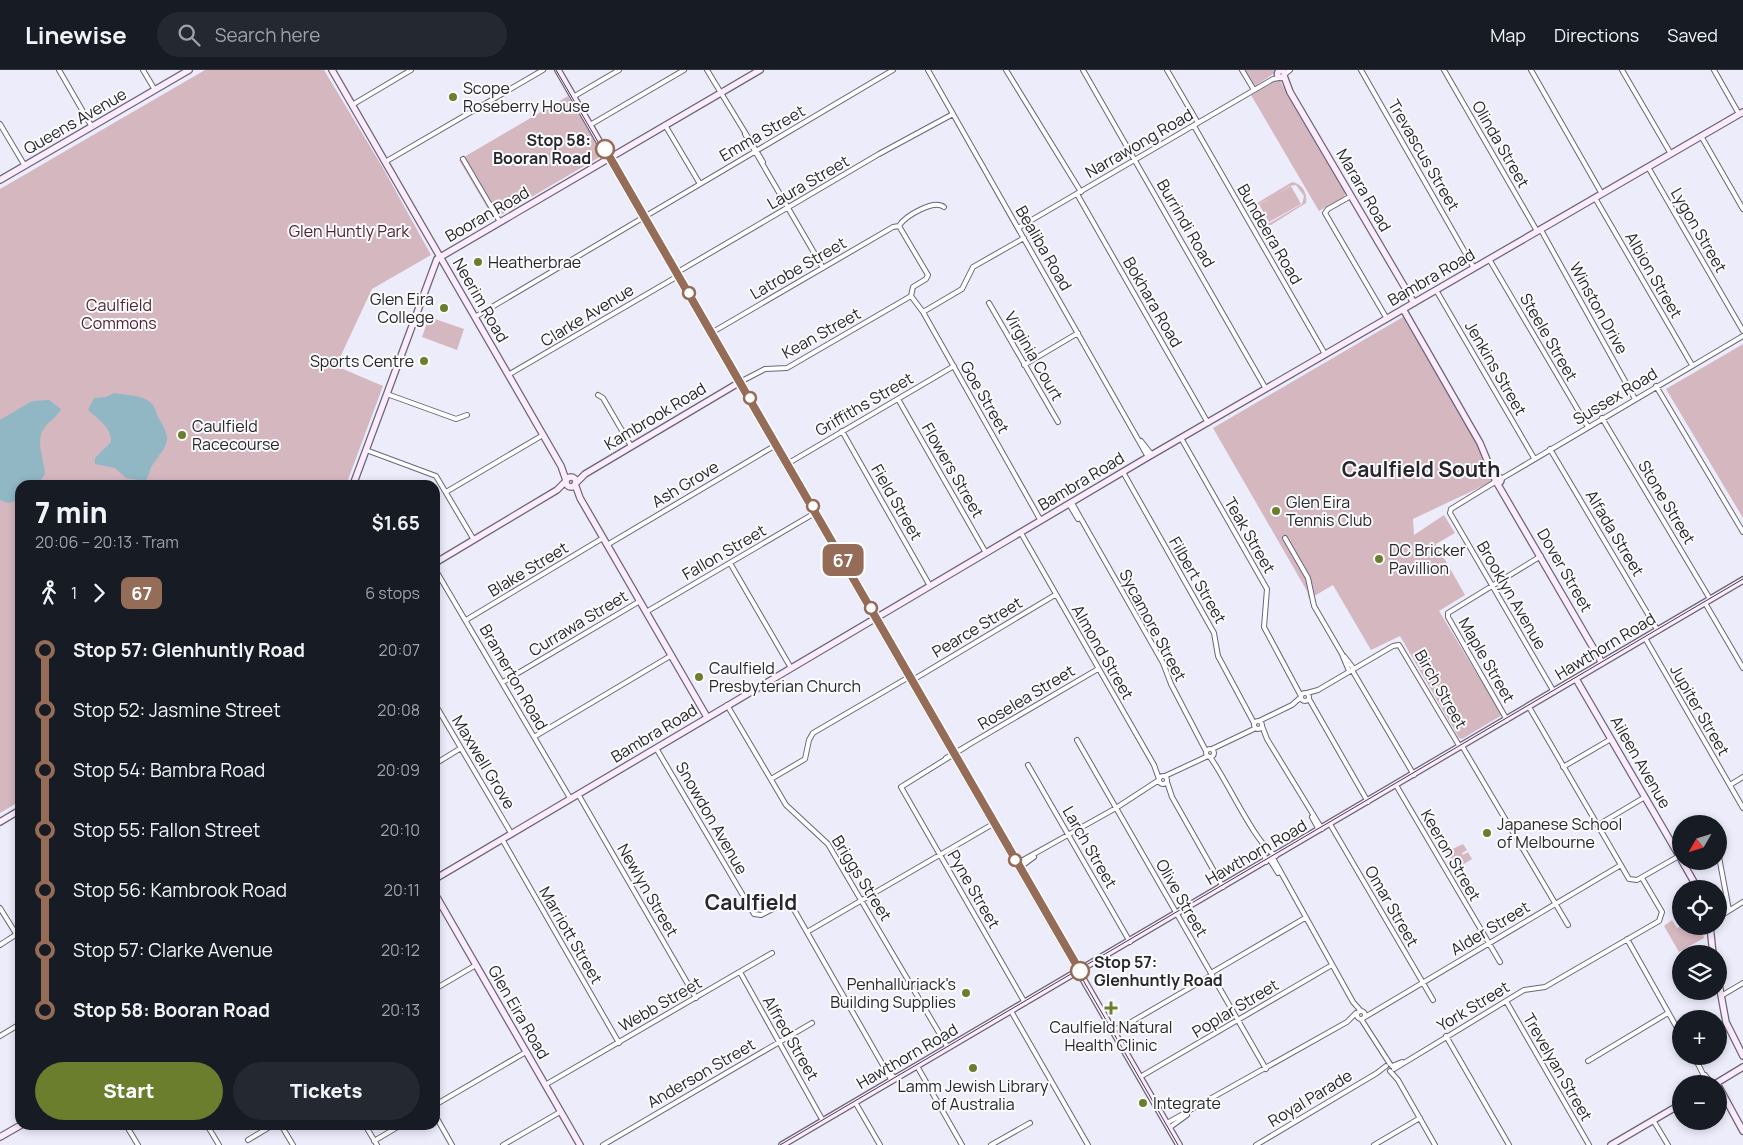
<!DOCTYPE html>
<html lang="en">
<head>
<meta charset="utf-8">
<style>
  body { margin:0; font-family:Manrope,sans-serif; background:#242831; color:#f1f3f6; height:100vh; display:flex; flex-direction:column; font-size:19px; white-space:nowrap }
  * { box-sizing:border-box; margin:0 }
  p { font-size:16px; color:#9ea1a6 }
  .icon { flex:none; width:28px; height:28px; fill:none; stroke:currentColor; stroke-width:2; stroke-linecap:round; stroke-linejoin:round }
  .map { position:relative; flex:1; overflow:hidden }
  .details { position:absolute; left:15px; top:410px; width:425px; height:650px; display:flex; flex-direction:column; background:#171b24; border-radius:15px; box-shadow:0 2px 8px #0003 }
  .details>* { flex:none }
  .badge { padding:0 10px; border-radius:8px; font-size:18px; line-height:32px }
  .needle { width:32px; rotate:231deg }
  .controls { position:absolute; left:1672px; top:745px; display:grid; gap:10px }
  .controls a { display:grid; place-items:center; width:55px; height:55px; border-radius:50%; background:#171b24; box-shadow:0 2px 8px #0003; font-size:25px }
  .map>.badge { position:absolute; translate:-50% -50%; box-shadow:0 0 0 2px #fff }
  .legs { display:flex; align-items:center; gap:8px; height:55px; padding:0 20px; font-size:16px }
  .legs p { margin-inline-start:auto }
  .summary { display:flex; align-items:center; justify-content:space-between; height:85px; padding:0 20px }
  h1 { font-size:28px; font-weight:800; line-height:38px }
  .button { display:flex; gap:10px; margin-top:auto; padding:10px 20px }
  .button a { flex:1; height:58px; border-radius:30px; background:#6a7e2e; color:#fff; font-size:20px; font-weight:800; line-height:58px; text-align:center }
  .button a+a { background:#242831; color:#f1f3f6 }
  ul { padding:0 20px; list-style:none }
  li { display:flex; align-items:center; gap:18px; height:60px; font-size:19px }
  li i { display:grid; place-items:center; width:8px; height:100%; margin:0 6px; background:currentColor }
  li i::after { content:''; width:12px; height:12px; margin:-6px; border:4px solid; border-radius:50%; background:#171b24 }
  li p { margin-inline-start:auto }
  li:first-child i { background:linear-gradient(#0000 50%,currentColor 0) }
  li:last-child i { background:linear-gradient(currentColor 50%,#0000 0) }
  header { display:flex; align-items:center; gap:30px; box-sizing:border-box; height:70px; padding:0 25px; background:#171b24; border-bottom:1px solid #363941 }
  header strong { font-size:24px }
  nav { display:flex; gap:28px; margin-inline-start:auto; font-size:18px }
  .search { width:350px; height:45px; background:#242831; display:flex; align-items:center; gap:12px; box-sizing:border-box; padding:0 18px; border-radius:28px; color:#9ea1a6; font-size:19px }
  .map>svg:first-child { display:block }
  .green { fill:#d5b7c0; fill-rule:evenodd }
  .water { fill:#91b7c5 }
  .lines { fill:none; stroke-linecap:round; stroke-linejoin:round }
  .street-casing { stroke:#69667c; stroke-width:6 }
  .secondary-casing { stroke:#69667c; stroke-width:8 }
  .street { stroke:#fff; stroke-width:4 }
  .secondary { stroke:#fdebfe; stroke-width:5.5 }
  .tram { stroke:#3e3d47; stroke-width:1 }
  .line-1-casing { stroke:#fff; stroke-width:11 }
  .line-1 { stroke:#956c58; stroke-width:8 }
  .poi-dot { fill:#6a7e2e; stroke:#fbfbfb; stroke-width:2 }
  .stop-1-dot { fill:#fff; stroke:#956c58; stroke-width:2.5 }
  .labels { text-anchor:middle; stroke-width:4; stroke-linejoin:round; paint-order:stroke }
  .poi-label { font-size:16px; fill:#27262f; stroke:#fbfbfb; text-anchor:start }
  .street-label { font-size:16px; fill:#27262f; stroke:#fbfbfb }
  .stop-label { font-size:16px; font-weight:bold; fill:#27262f; stroke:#fbfbfb; text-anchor:end }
  .park-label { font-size:16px; fill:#512134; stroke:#fbfbfb }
  .district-label { font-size:21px; font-weight:bold; fill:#27262f; stroke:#fbfbfb }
</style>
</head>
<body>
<header>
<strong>Linewise</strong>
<div class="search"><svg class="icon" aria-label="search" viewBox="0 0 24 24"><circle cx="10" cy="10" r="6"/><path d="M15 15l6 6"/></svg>Search here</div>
<nav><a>Map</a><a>Directions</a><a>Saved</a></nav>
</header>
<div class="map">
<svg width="1743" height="1075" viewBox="0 0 1743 1075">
  <rect width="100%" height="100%" fill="#edecfb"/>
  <path class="green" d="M205,0h119l59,98 48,87 -59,34 -36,77 47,20 -37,99h-326v316l-20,12v-624z
    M1245,0h30l1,2 -21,14z
    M1277,10l3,1 66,111 -2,5 -25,14 -68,-116z
    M568,26l35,59 -109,64 -35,-59z
    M1292,112c10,1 16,12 14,21l-35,22h-9l-8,-12v-8zM1296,115l8,11 -2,8 -32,19 -8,-1 -6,-12 2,-5 32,-19z
    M1291,116l10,18 -32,18 -10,-18z
    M429,247l35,12 -7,21 -35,-13z
    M1403,247l74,127 16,35 -4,4 -76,36 1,16 30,-20 11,18 -19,11 29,51 -26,16 63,104 -40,24 -3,-1 -59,-102 -29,14 -38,-65 -24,14 -2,-8 -94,-163z
    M1743,274v174l-77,-129z
    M1463,774l4,6 -5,3 1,2 5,-3 4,7 -16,10 -10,-17z
    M1672,850l5,8 4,-2h20l3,12 -25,14 -15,-26z"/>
  <path class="water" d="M114,323c11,2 29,2 37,10 4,3 5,9 7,14 15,24 10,26 -5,47 -4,5 -3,12 -8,17l-19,-3 -11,-10 -20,-4v-6l16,-16c1,-14 -13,-23 -23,-32l6,-12 12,-1z
    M49,330l12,9c-4,9 -13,12 -18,21 -7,11 1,31 2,44l-8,11h-17v15l-12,3 -8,-3v-80l32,-19z"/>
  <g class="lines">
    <g class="street-casing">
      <path id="street" d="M59,0l33,57
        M143,0l12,20
        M707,0l56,92
        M928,0l220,387
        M1006,0l75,122
        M1083,0l183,319
        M1167,0l31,53
        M1242,0l12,20
        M1361,0l113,198
        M1444,0l93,161
        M1531,0l71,124
        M1622,0l49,84
        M1714,0l25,44
        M1284,5l6,-5
        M573,27l46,-27
        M352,35l59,-35
        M0,54l25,42
        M590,55l94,-55
        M665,55l35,59
        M1194,56l131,228
        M745,64l78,134
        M1701,66l42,73
        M463,89l37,63
        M385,92l158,-92
        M1648,97l95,164
        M1077,124l131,229
        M1351,126l-23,13 -3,4 62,106
        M1595,128l97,167
        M899,156l29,49 -2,4 -13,8 -2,9
        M899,156c6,-10 35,-27 45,-19
        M1018,158l255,-149 6,-1
        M1541,160l94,169
        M1489,189l99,168
        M676,203l203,-119 74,-40
        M1436,220l98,168
        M911,226l12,16 118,209
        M989,233l69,119
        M923,242l39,-23 11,-22 51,-29
        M475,247l418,-247
        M711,263l182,-106 6,-1
        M1024,295l54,-32
        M508,305l170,-99
        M740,312l25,-13 22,-1 124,-72
        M1656,316l87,146
        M387,324l69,25 11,-4
        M598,325l5,3 28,48
        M898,329l88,154
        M1602,348l108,181
        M842,361l88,155
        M1181,368l86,151 -3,38 37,69
        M1141,371l11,14
        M1550,379l108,182
        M366,380l70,26 38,64
        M787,394l167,-98
        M1123,402l91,161 4,23 36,67
        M1501,409l242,-143
        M1495,412l-44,27 -1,4 104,179
        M446,422l97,-57
        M1072,433l91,160 8,21 35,67
        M1069,434l9,15
        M1021,463l133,232 5,14
        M1285,468l23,40 6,28 28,48 7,17
        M607,475l169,-100
        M730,493l61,105
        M435,499l135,229
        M1705,533l38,65
        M646,542l169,-99
        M466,550l137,-82
        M1645,568l98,170
        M1344,586l10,13
        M1352,600l62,105
        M911,611l144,-86
        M503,612l137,-81
        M1301 627a4 4 0 1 1 8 0a4 4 0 1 1-8 0Z
        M1307,623l11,-3 75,-44 6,-1 61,102
        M1309,629l59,103
        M435,634l76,129
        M727,635l59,100 42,39 120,204
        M1529,637l100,172 8,1 42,-24
        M1507,650l-59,-103v-4l93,-57
        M1254 655a4 4 0 1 1 8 0a4 4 0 1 1-8 0Z
        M1259,651l33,-16 9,-8
        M1262,656l5,13 55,90
        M534,667l138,-82
        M1077,670l189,329
        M967,676l-66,41 124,216
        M1462,676l106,179
        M656,678l98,166 7,1 25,-13 6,4 100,175
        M1206 683a4 4 0 1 1 8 0a4 4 0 1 1-8 0Z
        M1212,679l44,-21
        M1210,687c17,23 45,87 66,99
        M946,688l152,-89
        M435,694l26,-16
        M1028,695l102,177
        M1563,697l48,-28
        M1159 710a4 4 0 1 1 8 0a4 4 0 1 1-8 0Z
        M1165,706l43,-20
        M771,709l34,-20 4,-19 4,-7 96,-56
        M1167,712l5,15 51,90
        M1396,715l104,177
        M1730,715l13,-8
        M578,724l118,204
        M1312,747l7,13
        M1330,754l103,176
        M1598,755l47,-28
        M502,769l117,204
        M1262,775l4,17
        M1719,787l10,53
        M1273,788l80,144 8,9
        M1270,790l8,13
        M1016,794l100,-56 43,-28
        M1019,798l15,-11
        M0,838l20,32
        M1719,847l24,-15
        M807,862l186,-108
        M1627,869l54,96
        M0,875l17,-11
        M740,902l83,149
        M1211,903l94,-55
        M435,919l41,-24
        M1721,926l22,-13
        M1506,931l83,144
        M1357 945a4 4 0 1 1 8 0a4 4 0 1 1-8 0Z
        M1011,941l77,134
        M1365,947l256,-152
        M1361,949l29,45
        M1113,960l13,-5 86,-50
        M0,966l20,-12
        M1446,966l63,109
        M1694,986l14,28
        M1588,991l80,-48
        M917,996l45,79
        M1392,996l10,-4
        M886,997l9,12
        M1394,999l130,-79 21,-3 114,-66 3,-9 -20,-34
        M1390,1001l8,9 37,65
        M1705,1005l7,9
        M1140,1007l192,-112
        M545,1015l227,-132
        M855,1032l25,43
        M435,1035l91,-53
        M435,1045l17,30
        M1653,1050l15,25
        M1167,1053l180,-101 9,-9
        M126,1055l12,20
        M207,1055l12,20
        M281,1055l12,20
        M365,1055l12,20
        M1169,1058l18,-13
        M248,1070l25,-15
        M374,1071l27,-16
        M503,1075l57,-33
        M603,1075l209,-122
        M991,1075l39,-22
        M1256,1075l121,-72 9,-7
        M1374,1075l46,-27"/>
    </g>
    <g class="secondary-casing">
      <path id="secondary" d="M332,0l229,396 5,14
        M558,0l621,1075
        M1277.5 4a3.5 3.5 0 1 1 7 0a3.5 3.5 0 1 1-7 0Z
        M1284,6l6,16 124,211
        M0,110l189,-110
        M1403,239l77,134 15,36
        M566 412a5 5 0 1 1 10 0a5 5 0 1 1-10 0Z
        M1495 410a3 3 0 1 1 6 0a3 3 0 1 1-6 0Z
        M576,413l9,-9 155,-92
        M1497,413l105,180
        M575,414l5,14 127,219
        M353,415l84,-226 323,-189
        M435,493l122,-73 8,-8
        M1576,609l105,180
        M0,752l20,-12
        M1682,791l16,28
        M435,809l713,-422 595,-345
        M435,824l145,251
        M1710,856l3,28
        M1719,914l7,38 17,34
        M1715,1014l28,-17
        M1719,1017l24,44
        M0,1067l21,-12
        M782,1075l961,-565
        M1611,1075l70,-41"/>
    </g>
    <use href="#street" class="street"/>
    <use href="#secondary" class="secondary"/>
    <path class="tram" d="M556,0l186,318 436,757
      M780,1075l963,-566"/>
  </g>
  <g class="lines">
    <g class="line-1-casing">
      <path id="line-1" d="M605,79l475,822"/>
    </g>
    <use href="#line-1" class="line-1"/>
  </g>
  <g class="poi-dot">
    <circle cx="453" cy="27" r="5"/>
    <circle cx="478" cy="192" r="5"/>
    <circle cx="444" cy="238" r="5"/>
    <circle cx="424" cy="291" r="5"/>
    <circle cx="182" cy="365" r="5"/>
    <circle cx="1276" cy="441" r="5"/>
    <circle cx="1379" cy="489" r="5"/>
    <circle cx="699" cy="607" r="5"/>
    <circle cx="1487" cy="763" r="5"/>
    <circle cx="966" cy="923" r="5"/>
    <path d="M1108.5 930.5h5v5h5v5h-5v5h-5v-5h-5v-5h5z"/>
    <circle cx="973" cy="998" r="5"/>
    <circle cx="1143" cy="1033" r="5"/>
  </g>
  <g class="stop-1-dot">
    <circle cx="605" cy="79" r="9"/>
    <circle cx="689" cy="223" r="6"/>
    <circle cx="750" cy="328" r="6"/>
    <circle cx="813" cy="436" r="6"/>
    <circle cx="871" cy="538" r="6"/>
    <circle cx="1015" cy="790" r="6"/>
    <circle cx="1080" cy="901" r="9"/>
  </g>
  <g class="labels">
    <g class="poi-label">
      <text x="463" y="24">Scope<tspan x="463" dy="18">Roseberry House</tspan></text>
      <text x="488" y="198">Heatherbrae</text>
      <text x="434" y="235" text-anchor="end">Glen Eira<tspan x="434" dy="18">College</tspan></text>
      <text x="414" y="297" text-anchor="end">Sports Centre</text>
      <text x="192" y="362">Caulfield<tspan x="192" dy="18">Racecourse</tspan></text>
      <text x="1286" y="438">Glen Eira<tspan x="1286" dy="18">Tennis Club</tspan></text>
      <text x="1389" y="486">DC Bricker<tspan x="1389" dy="18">Pavillion</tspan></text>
      <text x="709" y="604">Caulfield<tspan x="709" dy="18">Presbyterian Church</tspan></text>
      <text x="1497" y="760">Japanese School<tspan x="1497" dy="18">of Melbourne</tspan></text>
      <text x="956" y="920" text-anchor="end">Penhalluriack's<tspan x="956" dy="18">Building Supplies</tspan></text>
      <text x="1111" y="963" text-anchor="middle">Caulfield Natural<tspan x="1111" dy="18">Health Clinic</tspan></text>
      <text x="973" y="1022" text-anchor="middle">Lamm Jewish Library<tspan x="973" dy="18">of Australia</tspan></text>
      <text x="1153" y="1039">Integrate</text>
    </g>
    <g class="street-label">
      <text transform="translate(75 51) rotate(-30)" y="6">Queens Avenue</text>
      <text transform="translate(762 63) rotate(-30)" y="6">Emma Street</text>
      <text transform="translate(1139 73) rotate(-30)" y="6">Narrawong Road</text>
      <text transform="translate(1501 74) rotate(60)" y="6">Olinda Street</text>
      <text transform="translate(1424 85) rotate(60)" y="6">Trevascus Street</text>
      <text transform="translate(808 112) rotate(-30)" y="6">Laura Street</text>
      <text transform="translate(1364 120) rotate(60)" y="6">Marara Road</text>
      <text transform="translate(487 144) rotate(-30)" y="6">Booran Road</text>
      <text transform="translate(1186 153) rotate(60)" y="6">Burrindi Road</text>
      <text transform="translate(1699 160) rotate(60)" y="6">Lygon Street</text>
      <text transform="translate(1270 164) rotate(60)" y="6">Bundeera Road</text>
      <text transform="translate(1044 178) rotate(60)" y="6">Bealiba Road</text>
      <text transform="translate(798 198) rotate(-30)" y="6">Latrobe Street</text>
      <text transform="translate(1654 205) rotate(60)" y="6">Albion Street</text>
      <text transform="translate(1431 207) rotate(-30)" y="6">Bambra Road</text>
      <text transform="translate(481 230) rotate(60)" y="6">Neerim Road</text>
      <text transform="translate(1153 232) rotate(60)" y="6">Bokhara Road</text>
      <text transform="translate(1599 238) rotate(61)" y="6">Winston Drive</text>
      <text transform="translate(587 245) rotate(-31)" y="6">Clarke Avenue</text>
      <text transform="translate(821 263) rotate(-29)" y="6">Kean Street</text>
      <text transform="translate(1549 267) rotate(60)" y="6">Steele Street</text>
      <text transform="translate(1034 286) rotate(60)" y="6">Virginia Court</text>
      <text transform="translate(1496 298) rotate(60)" y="6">Jenkins Street</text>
      <text transform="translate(1615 326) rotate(-31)" y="6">Sussex Road</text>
      <text transform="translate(985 327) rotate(60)" y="6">Goe Street</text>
      <text transform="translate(864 334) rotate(-30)" y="6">Griffiths Street</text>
      <text transform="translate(655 346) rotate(-31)" y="6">Kambrook Road</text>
      <text transform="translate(953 400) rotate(60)" y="6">Flowers Street</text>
      <text transform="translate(1081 411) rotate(-31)" y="6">Bambra Road</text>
      <text transform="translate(685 414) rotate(-31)" y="6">Ash Grove</text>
      <text transform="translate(897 432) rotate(60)" y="6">Field Street</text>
      <text transform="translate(1667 432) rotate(59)" y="6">Stone Street</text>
      <text transform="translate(1615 463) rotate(59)" y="6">Alfada Street</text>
      <text transform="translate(1250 465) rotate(60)" y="6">Teak Street</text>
      <text transform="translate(724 482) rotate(-30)" y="6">Fallon Street</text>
      <text transform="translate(528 499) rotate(-31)" y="6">Blake Street</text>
      <text transform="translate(1565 500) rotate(60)" y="6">Dover Street</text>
      <text transform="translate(1198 510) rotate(60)" y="6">Filbert Street</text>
      <text transform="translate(1512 525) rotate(60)" y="6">Brooklyn Avenue</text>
      <text transform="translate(578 553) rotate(-31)" y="6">Currawa Street</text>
      <text transform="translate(1153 555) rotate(62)" y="6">Sycamore Street</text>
      <text transform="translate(977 557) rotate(-31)" y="6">Pearce Street</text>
      <text transform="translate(1605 576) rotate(-31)" y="6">Hawthorn Road</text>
      <text transform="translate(1103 582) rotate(60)" y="6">Almond Street</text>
      <text transform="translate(1487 590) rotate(60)" y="6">Maple Street</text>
      <text transform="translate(514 607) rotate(60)" y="6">Bramerton Road</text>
      <text transform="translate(1441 619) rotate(60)" y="6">Birch Street</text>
      <text transform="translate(1026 627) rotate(-31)" y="6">Roselea Street</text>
      <text transform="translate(1700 640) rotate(60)" y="6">Jupiter Street</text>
      <text transform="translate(654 663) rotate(-31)" y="6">Bambra Road</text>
      <text transform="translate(484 692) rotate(59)" y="6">Maxwell Grove</text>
      <text transform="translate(1641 692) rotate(60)" y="6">Aileen Avenue</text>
      <text transform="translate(712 748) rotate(60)" y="6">Snowdon Avenue</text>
      <text transform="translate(1090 777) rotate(60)" y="6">Larch Street</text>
      <text transform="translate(1256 782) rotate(-30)" y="6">Hawthorn Road</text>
      <text transform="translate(1451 785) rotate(60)" y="6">Keeron Street</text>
      <text transform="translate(862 808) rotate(58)" y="6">Briggs Street</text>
      <text transform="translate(974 819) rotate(60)" y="6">Pyne Street</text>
      <text transform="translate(648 820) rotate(60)" y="6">Newlyn Street</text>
      <text transform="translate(1182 828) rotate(60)" y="6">Olive Street</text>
      <text transform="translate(1392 836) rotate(60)" y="6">Omar Street</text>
      <text transform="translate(1490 858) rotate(-31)" y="6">Alder Street</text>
      <text transform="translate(571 865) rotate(60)" y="6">Marriott Street</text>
      <text transform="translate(660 934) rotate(-30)" y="6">Webb Street</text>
      <text transform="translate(1473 936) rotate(-31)" y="6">York Street</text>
      <text transform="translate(1235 938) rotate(-31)" y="6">Poplar Street</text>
      <text transform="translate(519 942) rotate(60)" y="6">Glen Eira Road</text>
      <text transform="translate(791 968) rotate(60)" y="6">Alfred Street</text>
      <text transform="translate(907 986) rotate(-30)" y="6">Hawthorn Road</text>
      <text transform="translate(1558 997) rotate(60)" y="6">Trevelyan Street</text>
      <text transform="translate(701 1003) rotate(-30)" y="6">Anderson Street</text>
      <text transform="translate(1310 1028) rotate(-31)" y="6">Royal Parade</text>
    </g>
    <g class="stop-label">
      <text x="591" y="76">Stop 58:<tspan x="591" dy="18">Booran Road</tspan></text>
      <text x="1094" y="898" text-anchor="start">Stop 57:<tspan x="1094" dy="18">Glenhuntly Road</tspan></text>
    </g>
    <g class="park-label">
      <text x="349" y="167">Glen Huntly Park</text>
      <text x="119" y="241">Caulfield<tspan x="119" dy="18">Commons</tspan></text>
    </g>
    <g class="district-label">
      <text x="1421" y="407">Caulfield South</text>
      <text x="751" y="840">Caulfield</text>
    </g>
  </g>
</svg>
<div class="controls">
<a><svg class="needle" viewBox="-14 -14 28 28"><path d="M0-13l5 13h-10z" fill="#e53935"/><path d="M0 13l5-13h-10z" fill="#9ea1a6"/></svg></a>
<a><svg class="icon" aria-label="locate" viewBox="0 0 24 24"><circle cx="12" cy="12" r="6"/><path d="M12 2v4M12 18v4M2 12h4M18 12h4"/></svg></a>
<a><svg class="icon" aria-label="layers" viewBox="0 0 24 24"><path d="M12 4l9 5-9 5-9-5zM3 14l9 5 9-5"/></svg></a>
<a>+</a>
<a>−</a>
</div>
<b class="badge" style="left:843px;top:490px;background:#956c58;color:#fff">67</b>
<section class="details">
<div class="summary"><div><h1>7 min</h1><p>20:06 – 20:13 · Tram</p></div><b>$1.65</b></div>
<div class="legs"><svg class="icon" aria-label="walk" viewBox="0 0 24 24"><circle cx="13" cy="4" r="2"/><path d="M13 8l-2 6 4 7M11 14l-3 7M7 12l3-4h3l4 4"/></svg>1<svg class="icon" aria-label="forward" viewBox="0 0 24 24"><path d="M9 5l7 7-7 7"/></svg><b class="badge" style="background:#956c58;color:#fff">67</b><p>6 stops</p></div>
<ul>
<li><i style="color:#956c58"></i><b>Stop 57: Glenhuntly Road</b><p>20:07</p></li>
<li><i style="color:#956c58"></i><span>Stop 52: Jasmine Street</span><p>20:08</p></li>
<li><i style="color:#956c58"></i><span>Stop 54: Bambra Road</span><p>20:09</p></li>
<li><i style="color:#956c58"></i><span>Stop 55: Fallon Street</span><p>20:10</p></li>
<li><i style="color:#956c58"></i><span>Stop 56: Kambrook Road</span><p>20:11</p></li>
<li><i style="color:#956c58"></i><span>Stop 57: Clarke Avenue</span><p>20:12</p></li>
<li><i style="color:#956c58"></i><b>Stop 58: Booran Road</b><p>20:13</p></li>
</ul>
<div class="button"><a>Start</a><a>Tickets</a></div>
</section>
</div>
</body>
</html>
